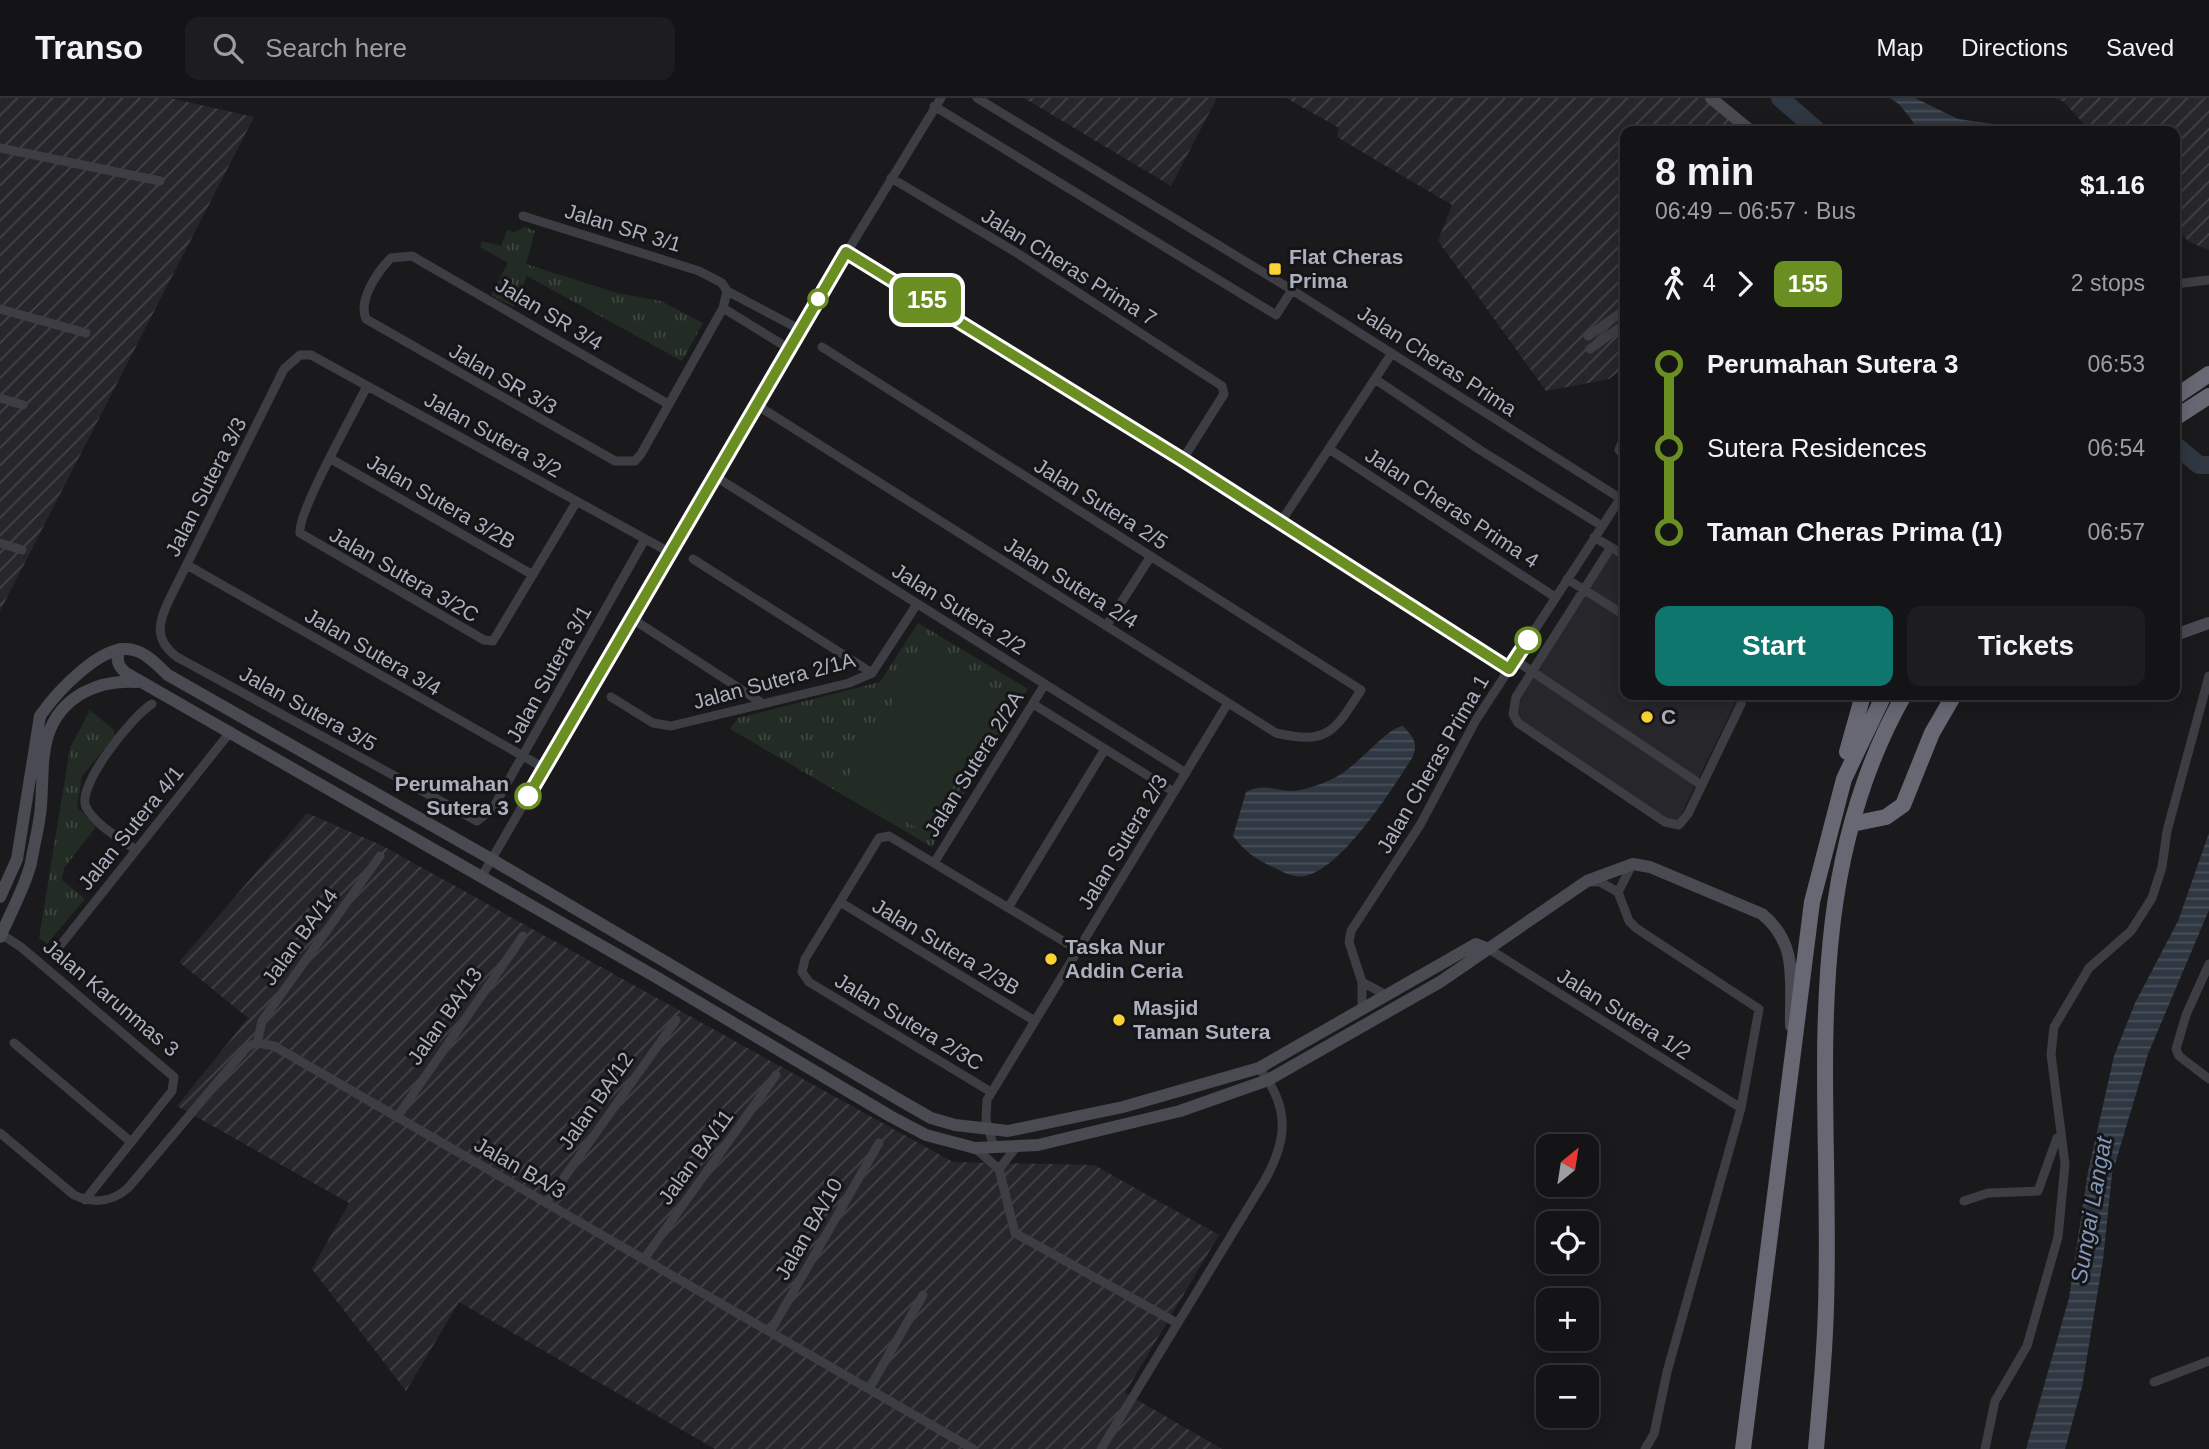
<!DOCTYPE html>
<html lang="en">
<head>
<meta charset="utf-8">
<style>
  body { margin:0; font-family:Helvetica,sans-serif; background:#1d1d1f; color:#f1f3f6; height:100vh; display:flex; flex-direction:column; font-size:26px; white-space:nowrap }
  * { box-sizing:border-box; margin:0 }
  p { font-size:23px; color:#9d9ea1 }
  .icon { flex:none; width:38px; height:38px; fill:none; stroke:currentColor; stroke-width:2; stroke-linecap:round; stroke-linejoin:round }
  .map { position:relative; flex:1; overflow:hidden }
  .side { position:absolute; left:1620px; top:28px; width:560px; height:574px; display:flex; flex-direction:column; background:#141416; border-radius:14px; box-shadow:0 4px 18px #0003,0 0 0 2px #333335 }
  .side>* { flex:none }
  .badge { padding:0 14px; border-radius:10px; font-size:24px; line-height:46px }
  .needle { width:46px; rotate:30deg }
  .tools { position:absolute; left:1536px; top:1036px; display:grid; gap:14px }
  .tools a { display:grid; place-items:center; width:63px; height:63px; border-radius:14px; background:#141416; box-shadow:0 4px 18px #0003,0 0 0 2px #333335; font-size:35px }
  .map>.badge { position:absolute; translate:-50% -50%; box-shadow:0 0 0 4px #fff }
  .legs { display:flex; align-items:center; gap:10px; height:77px; padding:0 35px; font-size:23px }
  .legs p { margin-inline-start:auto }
  .summary { display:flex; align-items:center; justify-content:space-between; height:119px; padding:0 35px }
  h1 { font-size:38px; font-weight:800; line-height:52px }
  .button { display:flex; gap:14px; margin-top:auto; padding:14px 35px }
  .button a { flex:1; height:80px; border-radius:14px; background:#0f766e; color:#fff; font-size:28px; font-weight:800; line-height:80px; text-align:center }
  .button a+a { background:#1d1d1f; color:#f1f3f6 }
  ul { padding:0 35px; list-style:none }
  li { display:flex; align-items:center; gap:24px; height:84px; font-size:26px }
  li i { display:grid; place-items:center; width:10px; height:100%; margin:0 9px; background:currentColor }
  li i::after { content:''; width:18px; height:18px; margin:-9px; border:5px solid; border-radius:50%; background:#141416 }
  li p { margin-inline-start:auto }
  li:first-child i { background:linear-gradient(#0000 50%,currentColor 0) }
  li:last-child i { background:linear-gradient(currentColor 50%,#0000 0) }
  header { display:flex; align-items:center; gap:42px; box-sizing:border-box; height:98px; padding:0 35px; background:#141416; border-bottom:2px solid #333335 }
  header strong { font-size:33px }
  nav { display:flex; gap:38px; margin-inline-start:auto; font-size:24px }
  .search { width:490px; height:63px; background:#1d1d1f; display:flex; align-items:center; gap:18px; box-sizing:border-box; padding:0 24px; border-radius:14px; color:#9d9ea1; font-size:26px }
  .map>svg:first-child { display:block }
  .built { fill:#27262a }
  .industrial { fill:url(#industrial-furrows) }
  .park { fill:url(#park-tufts) }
  .pitch { fill:#222b24 }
  .water { fill:url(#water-rules) }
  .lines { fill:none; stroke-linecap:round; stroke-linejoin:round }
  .river { stroke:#2f3742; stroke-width:18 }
  .street { stroke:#3d3d44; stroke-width:9 }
  .secondary { stroke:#494a52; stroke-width:12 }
  .highway { stroke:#676873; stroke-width:16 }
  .line-1-casing { stroke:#fff; stroke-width:16 }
  .line-1 { stroke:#6b8e23; stroke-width:10 }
  .poi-dot { fill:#f9d235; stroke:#151518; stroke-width:2.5 }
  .stop-1-dot { fill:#fff; stroke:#6b8e23; stroke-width:3.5 }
  .labels { text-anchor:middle; stroke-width:6; stroke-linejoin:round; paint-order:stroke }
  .street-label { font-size:21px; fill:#acafbd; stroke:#151518 }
  .poi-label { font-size:21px; font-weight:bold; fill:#acafbd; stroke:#151518; text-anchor:start }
  .stop-label { font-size:21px; font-weight:bold; fill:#acafbd; stroke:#151518; text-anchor:end }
  .water-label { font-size:23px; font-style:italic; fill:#8398b8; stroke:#151518 }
</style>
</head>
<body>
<header>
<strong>Transo</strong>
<div class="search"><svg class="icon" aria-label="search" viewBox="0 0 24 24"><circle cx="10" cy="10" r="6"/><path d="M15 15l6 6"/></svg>Search here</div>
<nav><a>Map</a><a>Directions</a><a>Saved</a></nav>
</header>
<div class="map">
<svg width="2209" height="1351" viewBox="0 0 2209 1351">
  <defs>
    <pattern id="industrial-furrows" width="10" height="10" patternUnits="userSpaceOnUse" patternTransform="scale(1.75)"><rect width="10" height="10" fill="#27262a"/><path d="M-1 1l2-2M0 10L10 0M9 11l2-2" fill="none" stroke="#444347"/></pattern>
    <pattern id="park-tufts" width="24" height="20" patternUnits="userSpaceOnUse" patternTransform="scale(1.75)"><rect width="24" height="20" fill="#222b24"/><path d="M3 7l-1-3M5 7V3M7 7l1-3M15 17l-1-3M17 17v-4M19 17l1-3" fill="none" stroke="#3f4742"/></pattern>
    <pattern id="water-rules" width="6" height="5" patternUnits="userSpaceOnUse" patternTransform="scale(1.75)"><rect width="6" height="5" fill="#2f3742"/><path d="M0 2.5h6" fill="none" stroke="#4a515b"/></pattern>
  </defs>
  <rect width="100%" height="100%" fill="#1a1a1d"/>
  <path class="built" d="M1612,454l14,8v135h113l-61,126 -11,-3 -146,-96 -5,-10 3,-14z"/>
  <path class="industrial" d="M0,0h170l84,19 -254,494z
    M1024,0h193l-46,88z
    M1286,0h419l37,33h-116v235l-17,13 -63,12 -108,-150 14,-36 -115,-68 2,-9z
    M2054,0h155v152l-20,-8 -14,-15v-96h-85l-26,-29z
    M307,715l74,32 572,317 141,3 125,70 -94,158 97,56h-507l-256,-147 -53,89 -94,-122 37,-66 -172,-97 71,-88 -69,-56z"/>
  <path class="park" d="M525,129l10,4 -9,33 91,29 44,8 42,22 -21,38 -155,-85 -13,31 -23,-12 17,-32 -28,-16 2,-6 19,5 6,-16 7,2z
    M918,525l110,66 -96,158 -202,-118 8,-11 142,-36z
    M90,612l24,20 1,6 -33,40 -5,31 19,20 -32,41 -2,12 23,19 -38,45 -8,-6 31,-190z"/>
  <path class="pitch" d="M926,549l82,50 -83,136 -81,-49z"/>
  <path class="water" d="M1890,0h25l43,21 64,9 6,3h-108l-20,-26z
    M1403,628c10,11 16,17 9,32 -20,31 -69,110 -107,118 -10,2 -21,-3 -30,-8 -18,-8 -30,-16 -42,-32l13,-44c16,-8 26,-3 42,-1 12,1 31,-6 42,-11 27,-11 54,-51 73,-54z
    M2209,735v77l-61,144 -36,120 -9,86 -21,127 -17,62h-39l43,-151 19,-126 26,-116 21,-53 43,-82z"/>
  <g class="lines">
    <path class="river" d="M1780,0l38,33
      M2175,347l24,20h10"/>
    <path class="street" d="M977,0l315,192 334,212
      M934,8l342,209 16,-25
      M0,50l160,33
      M891,80l126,75 205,133 2,8 -41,65
      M523,118l176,55 23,12 5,8 -4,17 -82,146 -6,7h-20l-249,-142c-8,-19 11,-47 25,-61l21,-2 256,148
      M846,154l337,207 326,210
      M2175,186l34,-4
      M727,193l72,38
      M723,210l65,40
      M0,211l86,24
      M1588,238l38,-27
      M1590,251l36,-26
      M1375,281l105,71 122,76
      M367,288c-12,25 -70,127 -67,147l184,107 9,1 84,-140
      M0,300l23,7
      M755,306l521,329c52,12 58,-1 85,-43l-539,-343
      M1626,335l-7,17 7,8
      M1329,351l226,148
      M331,361l202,116
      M713,377l473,298
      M1280,425l112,-170
      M1594,439l32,19
      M645,441l-152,269 -16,13 -300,-164c-23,-17 -19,-34 -8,-57l115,-231 16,-14h11l358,197
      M0,445l22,7
      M1611,449l-95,150 -3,17 5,9 147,99 14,3 9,-11 53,-110 1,-9
      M693,461l179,114
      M187,467l357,203
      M1567,481l59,37
      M631,520l131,85
      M1106,528l45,-70
      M1515,562l185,124
      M611,599l42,26 18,3 178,-43 23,-10 45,-69
      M1033,606l141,88
      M136,752c-15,-11 -41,-25 -50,-43 -10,-21 47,-92 66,-103
      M934,765l111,-179
      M482,778l285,-493 174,-285
      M1589,784h11l18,10 11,29 7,7 123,81 -18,99 -74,264 -13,62 -9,15
      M1618,794l14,-27
      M840,804l195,119
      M1008,810l97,-159
      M1,836l20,13 153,130 -2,14 -87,109
      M59,849l172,-216
      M1489,851l252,159
      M2209,866l-23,51 -10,34 3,7 30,23
      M1362,884l24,13
      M1362,911v-27l-13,-40 2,-11 69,-106 56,-105 144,-221
      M14,945l117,99
      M257,945l5,-22 118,-165
      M991,994l-182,-110 -7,-10 3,-13 74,-121 10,-2 189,114
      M397,1019l126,-181
      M0,1035l74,62c20,9 37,8 54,-7l120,-142 9,-3 17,3 699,403
      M975,1050l24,21
      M994,1050l-8,-28 1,-20 241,-397
      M999,1071l16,64 162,90
      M999,1071l18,-23
      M1964,1103l24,-8 50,-2 19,-53
      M546,1105l130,-183
      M644,1161l132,-184
      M770,1234l109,-189
      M2154,1284l55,-21
      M869,1291l54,-94
      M1101,1351l164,-269c23,-41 25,-73 -6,-112
      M1985,1351l10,-48 32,-55 31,-109 7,-73 -14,-110 3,-27 35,-59 42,-37 21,-33 10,-31 5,-36 42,-155"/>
    <path class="secondary" d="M1711,0l40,33
      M2175,537l34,-12
      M120,551c-4,11 -3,16 6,24l530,304 234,139 36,19 49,13 63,-3 142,-34 88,-31 172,-98 147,-101 46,-17 17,3 112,47c37,30 28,68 29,112
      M0,799l17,-38 23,-143c16,-23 63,-75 93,-66 14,3 25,16 35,25l323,184 412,243 28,16 24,7 53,6 115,-24 136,-39 217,-124 13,5
      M0,839c10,-23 25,-50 31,-74 3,-19 9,-39 10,-58 2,-24 0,-47 7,-70 13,-39 51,-56 89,-53"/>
    <path class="highway" d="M2175,299l34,-23
      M2175,320l34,-22
      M1847,654l16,-57
      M1852,726l34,-7 17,-12 29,-72 22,-38
      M1743,1351l69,-547 32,-123 40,-84
      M1816,1351c4,-47 9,-95 10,-143 7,-210 -31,-419 78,-611"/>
  </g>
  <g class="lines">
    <g class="line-1-casing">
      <path id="line-1" d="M528,698l318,-544 337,208 326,209 19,-29"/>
    </g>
    <use href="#line-1" class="line-1"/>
  </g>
  <g class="poi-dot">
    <rect x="1268" y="164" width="14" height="14" rx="3.5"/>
    <circle cx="1647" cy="619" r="7"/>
    <circle cx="1051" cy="861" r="7"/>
    <circle cx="1119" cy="922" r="7"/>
  </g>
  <g class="stop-1-dot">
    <circle cx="818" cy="201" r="9"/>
    <circle cx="1528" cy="542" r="12"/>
    <circle cx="528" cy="698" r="12"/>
  </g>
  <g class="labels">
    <g class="street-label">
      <text transform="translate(623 130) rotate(17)" y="7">Jalan SR 3/1</text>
      <text transform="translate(1069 169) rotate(32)" y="7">Jalan Cheras Prima 7</text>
      <text transform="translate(549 216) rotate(31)" y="7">Jalan SR 3/4</text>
      <text transform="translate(1437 263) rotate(33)" y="7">Jalan Cheras Prima</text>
      <text transform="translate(503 281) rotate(30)" y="7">Jalan SR 3/3</text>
      <text transform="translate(493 337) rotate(29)" y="7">Jalan Sutera 3/2</text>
      <text transform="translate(206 389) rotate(-63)" y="7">Jalan Sutera 3/3</text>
      <text transform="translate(441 404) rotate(30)" y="7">Jalan Sutera 3/2B</text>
      <text transform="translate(1101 406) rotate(32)" y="7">Jalan Sutera 2/5</text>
      <text transform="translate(1452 410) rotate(33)" y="7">Jalan Cheras Prima 4</text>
      <text transform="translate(404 477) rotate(30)" y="7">Jalan Sutera 3/2C</text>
      <text transform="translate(1071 485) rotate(32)" y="7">Jalan Sutera 2/4</text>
      <text transform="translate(959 511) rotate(32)" y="7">Jalan Sutera 2/2</text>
      <text transform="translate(373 554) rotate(30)" y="7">Jalan Sutera 3/4</text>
      <text transform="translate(549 576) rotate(-61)" y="7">Jalan Sutera 3/1</text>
      <text transform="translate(774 583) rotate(-15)" y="7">Jalan Sutera 2/1A</text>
      <text transform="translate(308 611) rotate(29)" y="7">Jalan Sutera 3/5</text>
      <text transform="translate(974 666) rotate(-58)" y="7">Jalan Sutera 2/2A</text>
      <text transform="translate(1433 666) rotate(-60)" y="7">Jalan Cheras Prima 1</text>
      <text transform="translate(131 730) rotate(-51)" y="7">Jalan Sutera 4/1</text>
      <text transform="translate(1123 744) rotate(-59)" y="7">Jalan Sutera 2/3</text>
      <text transform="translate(300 839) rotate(-54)" y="7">Jalan BA/14</text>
      <text transform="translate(946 849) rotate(31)" y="7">Jalan Sutera 2/3B</text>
      <text transform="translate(111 900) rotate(40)" y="7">Jalan Karunmas 3</text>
      <text transform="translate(1624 916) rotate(32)" y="7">Jalan Sutera 1/2</text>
      <text transform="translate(445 918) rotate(-55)" y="7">Jalan BA/13</text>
      <text transform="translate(909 924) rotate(31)" y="7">Jalan Sutera 2/3C</text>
      <text transform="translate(596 1003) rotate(-55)" y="7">Jalan BA/12</text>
      <text transform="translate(696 1059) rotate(-54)" y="7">Jalan BA/11</text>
      <text transform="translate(520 1070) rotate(30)" y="7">Jalan BA/3</text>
      <text transform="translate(809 1131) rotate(-60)" y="7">Jalan BA/10</text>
    </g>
    <g class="poi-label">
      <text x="1289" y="166">Flat Cheras<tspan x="1289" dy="24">Prima</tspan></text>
      <text x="1661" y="626">C</text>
      <text x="1065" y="856">Taska Nur<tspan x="1065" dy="24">Addin Ceria</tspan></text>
      <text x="1133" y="917">Masjid<tspan x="1133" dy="24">Taman Sutera</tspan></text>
    </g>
    <g class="stop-label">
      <text x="509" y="693">Perumahan<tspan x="509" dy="24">Sutera 3</tspan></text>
    </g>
    <g class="water-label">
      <text transform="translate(2091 1112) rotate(-80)" y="8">Sungai Langat</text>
    </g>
  </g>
</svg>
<div class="tools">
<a><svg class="needle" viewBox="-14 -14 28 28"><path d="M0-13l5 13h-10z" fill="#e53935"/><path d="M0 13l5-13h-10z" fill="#9d9ea1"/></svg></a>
<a><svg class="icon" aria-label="locate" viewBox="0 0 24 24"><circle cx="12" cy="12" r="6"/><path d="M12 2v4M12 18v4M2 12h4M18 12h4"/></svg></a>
<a>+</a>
<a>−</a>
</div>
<b class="badge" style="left:927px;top:202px;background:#6b8e23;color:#fff">155</b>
<section class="side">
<div class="summary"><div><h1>8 min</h1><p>06:49 – 06:57 · Bus</p></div><b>$1.16</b></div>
<div class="legs"><svg class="icon" aria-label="walk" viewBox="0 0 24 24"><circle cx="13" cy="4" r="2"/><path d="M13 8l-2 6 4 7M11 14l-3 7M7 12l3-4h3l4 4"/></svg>4<svg class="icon" aria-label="forward" viewBox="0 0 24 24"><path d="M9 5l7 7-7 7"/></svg><b class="badge" style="background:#6b8e23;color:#fff">155</b><p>2 stops</p></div>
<ul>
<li><i style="color:#6b8e23"></i><b>Perumahan Sutera 3</b><p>06:53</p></li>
<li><i style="color:#6b8e23"></i><span>Sutera Residences</span><p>06:54</p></li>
<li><i style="color:#6b8e23"></i><b>Taman Cheras Prima (1)</b><p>06:57</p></li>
</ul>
<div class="button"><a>Start</a><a>Tickets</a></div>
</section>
</div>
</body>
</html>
